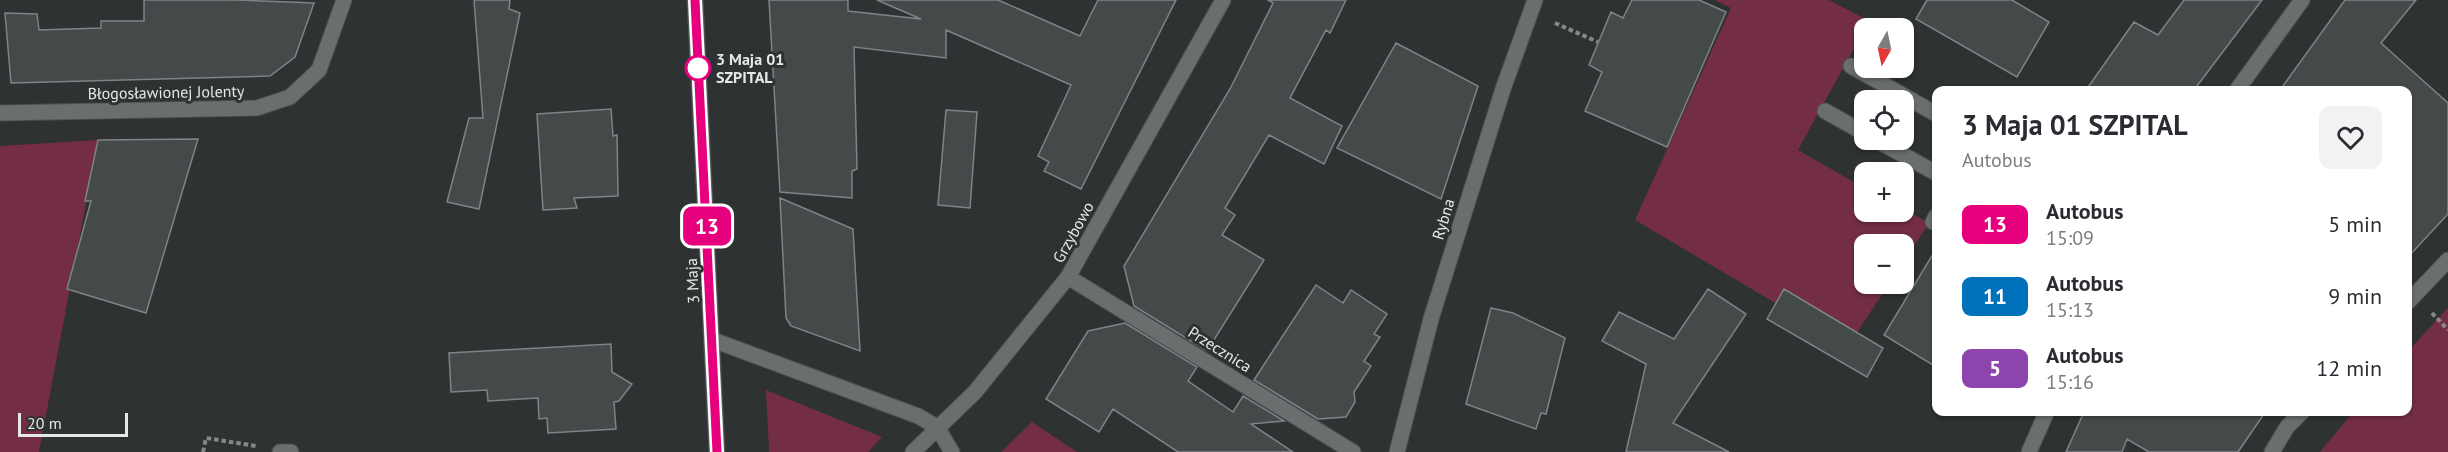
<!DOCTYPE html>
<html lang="pl">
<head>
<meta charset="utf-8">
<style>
  body { margin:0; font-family:"PT Sans",sans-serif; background:#f2f2f3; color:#2b2b33; height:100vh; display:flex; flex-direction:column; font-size:22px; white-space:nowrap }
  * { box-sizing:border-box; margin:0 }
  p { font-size:20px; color:#7c7c81 }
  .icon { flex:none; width:33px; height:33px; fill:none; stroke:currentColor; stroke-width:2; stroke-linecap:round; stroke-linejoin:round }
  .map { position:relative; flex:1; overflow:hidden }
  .side { position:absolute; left:1932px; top:86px; width:480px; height:330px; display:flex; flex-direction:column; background:#fff; border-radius:12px; box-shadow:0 2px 4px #0004 }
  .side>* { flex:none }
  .badge { padding:0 12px; border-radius:9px; font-size:21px; line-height:39px }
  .needle { width:39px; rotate:189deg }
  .fabs { position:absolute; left:1854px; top:18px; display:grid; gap:12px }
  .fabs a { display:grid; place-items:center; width:60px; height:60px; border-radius:12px; background:#fff; box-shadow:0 2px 4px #0004; font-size:30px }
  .scale { position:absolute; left:18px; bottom:15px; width:110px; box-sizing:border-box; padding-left:6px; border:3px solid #e5e9e9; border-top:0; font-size:16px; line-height:21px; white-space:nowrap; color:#e5e9e9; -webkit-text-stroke:4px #2e3233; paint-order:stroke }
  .map>.badge { position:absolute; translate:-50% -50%; box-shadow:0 0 0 3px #fff }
  .round { display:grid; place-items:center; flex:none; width:63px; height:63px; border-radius:12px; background:#f2f2f3 }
  .head { display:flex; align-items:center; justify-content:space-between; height:102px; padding:0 30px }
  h1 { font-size:28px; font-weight:700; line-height:45px }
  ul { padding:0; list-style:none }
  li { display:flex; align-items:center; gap:18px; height:72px; padding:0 30px }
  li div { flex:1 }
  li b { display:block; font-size:22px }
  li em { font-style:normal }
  li .badge { min-width:66px; font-weight:700; text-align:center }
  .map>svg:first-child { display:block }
  .green { fill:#732e44 }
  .building { fill:#44494a; stroke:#7e8485; stroke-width:1.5 }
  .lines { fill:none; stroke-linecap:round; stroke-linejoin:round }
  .lane-casing { stroke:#4c5051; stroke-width:17 }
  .street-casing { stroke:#4c5051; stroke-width:17 }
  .path { stroke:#848889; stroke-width:4; stroke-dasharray:4.5 3; stroke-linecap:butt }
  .lane { stroke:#696e6f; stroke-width:15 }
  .street { stroke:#696e6f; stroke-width:15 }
  .line-casing { stroke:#fff; stroke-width:14 }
  .line { stroke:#e6007e; stroke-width:9 }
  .stop-dot { fill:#fff; stroke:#e6007e; stroke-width:3 }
  .labels { text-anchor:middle; stroke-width:6; stroke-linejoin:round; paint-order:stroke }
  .stop-label { font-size:16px; font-weight:bold; fill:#e5e9e9; stroke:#2e3233; text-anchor:start }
  .street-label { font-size:16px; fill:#e5e9e9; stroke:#2e3233 }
</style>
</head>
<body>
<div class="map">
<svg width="2448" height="452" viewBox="0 0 2448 452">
  <rect width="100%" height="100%" fill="#2e3233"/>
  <path class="green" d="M1715,0h114l40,21 -71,129 66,38v24l40,-3 25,14 -25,38v-17h-40v40h25l-41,62 -213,-126 96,-212z
    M98,140l-59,312h-39v-306z
    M2448,308v144h-128l34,-41h54v-60z
    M766,390l116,47 -14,15h-99z
    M1032,422l45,30h-76z"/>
  <path class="building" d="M144,0h92l78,3 -19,54 -25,19 -259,7 -6,-70 32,1 2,16 62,-2v-7h43z
    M474,0h36l-1,9 11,4 -41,196 -32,-7 22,-84h14z
    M769,0h79v11l73,8 -44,-19h121l82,36 18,-36h78l-95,189 -37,-18 5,-9 -11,-6 33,-71 -125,-55v28l-92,-11 3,122 -5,2v27l-72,-6z
    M1268,0h78l-16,33 -4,-3 -36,68 52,28 -18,38 -55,-29 -44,73 10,7 -13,20 42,25 -57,91 -73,-45 -10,-40 106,-177 43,-86z
    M1632,0h67l27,12 -59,135 -82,-36 17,-39 -13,-7 22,-53 12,6z
    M1927,0h85l37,22 -32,55 -101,-58z
    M2184,0h78l-68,90h-108l48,-68 24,13z
    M2345,0h71l-35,43 67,60v111l-40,43v-167h-128z
    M1396,43l82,43 -37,113 -104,-51z
    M611,109l2,27 4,-1 1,61 -44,2 3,10 -34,2 -6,-96z
    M946,110l31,2 -7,96 -32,-3z
    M198,139l-52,174 -79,-24 24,-88h-6l13,-61z
    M780,198l73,31 7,122 -69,-25 -5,-8z
    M1936,249v118l-52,-32z
    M1316,285l27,18 8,-13 36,24 -13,20 6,3 -16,24 7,5 -17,26 1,10 -9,15 -28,2 -64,-39z
    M1708,289l38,25 -73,109 56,29h-103l20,-88 -44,-23 17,-29 55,27z
    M1784,289l99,59 -16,29 -100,-58z
    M1491,308l22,5 52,25 -19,76 -5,-1 -5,16 -70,-25z
    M1125,323l72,44 -9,14 45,31 10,-16 41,25 -33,3 42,28h-115l-65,-43 -14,23 -53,-33 42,-68z
    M611,344l1,28 20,12 -13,17 -5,1 2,27 -68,4 -1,-15 -8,1 -1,-21 -50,3 -1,-11 -36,2 -2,-39z
    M2078,411h188l-28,41h-89l-22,-13 -5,13h-56l17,-38z"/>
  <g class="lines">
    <g class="lane-casing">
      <path id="lane" d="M1851,66l85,48
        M1825,111l39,22
        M1876,140l60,33
        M1933,222l3,-6
        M937,427l15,25
        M280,452h11"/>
    </g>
    <g class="street-casing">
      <path id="street" d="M695,0l22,452
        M2237,90l65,-90
        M0,113l257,-5 33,-11 29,-27 25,-70
        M1068,277l285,175
        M2408,302l40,-42
        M713,340l205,76 19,11
        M913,452l62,-60 93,-115 155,-277
        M1397,452l34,-133 72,-230 32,-89
        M2029,452l18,-41
        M2272,452l15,-25 16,-16"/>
    </g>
    <path class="path" d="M1555,23l43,19
      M2432,313l16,17
      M203,452l3,-14 50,8"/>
    <use href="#lane" class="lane"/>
    <use href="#street" class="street"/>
  </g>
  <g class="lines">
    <g class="line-casing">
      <path id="line" d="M695,0l22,452"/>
    </g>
    <use href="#line" class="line"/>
  </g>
  <circle class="stop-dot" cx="698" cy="68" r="12"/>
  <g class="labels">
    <g class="stop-label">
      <text x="716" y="65">3 Maja 01<tspan x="716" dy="18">SZPITAL</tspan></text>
    </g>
    <g class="street-label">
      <text transform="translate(166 92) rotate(-1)" y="6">Błogosławionej Jolenty</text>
      <text transform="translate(1443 219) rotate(-73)" y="6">Rybna</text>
      <text transform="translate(1073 232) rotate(-61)" y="6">Grzybowo</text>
      <text transform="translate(692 281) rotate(-93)" y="6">3 Maja</text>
      <text transform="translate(1220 349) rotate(32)" y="6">Przecznica</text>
    </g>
  </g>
</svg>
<div class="fabs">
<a><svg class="needle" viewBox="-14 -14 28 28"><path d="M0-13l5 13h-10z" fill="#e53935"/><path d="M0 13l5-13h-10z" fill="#7c7c81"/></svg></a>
<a><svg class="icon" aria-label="locate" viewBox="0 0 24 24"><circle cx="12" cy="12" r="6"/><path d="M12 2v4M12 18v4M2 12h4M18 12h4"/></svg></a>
<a>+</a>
<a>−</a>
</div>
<div class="scale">20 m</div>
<b class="badge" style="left:707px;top:226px;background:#e6007e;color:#fff">13</b>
<section class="side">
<div class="head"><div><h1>3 Maja 01 SZPITAL</h1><p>Autobus</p></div><a class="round"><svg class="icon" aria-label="heart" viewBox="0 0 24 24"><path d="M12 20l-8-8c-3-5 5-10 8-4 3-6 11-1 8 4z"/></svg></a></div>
<ul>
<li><span class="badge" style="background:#e6007e;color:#fff">13</span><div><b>Autobus</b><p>15:09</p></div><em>5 min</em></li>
<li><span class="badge" style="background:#0072bc;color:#fff">11</span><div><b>Autobus</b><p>15:13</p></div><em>9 min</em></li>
<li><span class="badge" style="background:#8e44ad;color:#fff">5</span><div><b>Autobus</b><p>15:16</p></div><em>12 min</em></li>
</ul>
</section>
</div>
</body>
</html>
